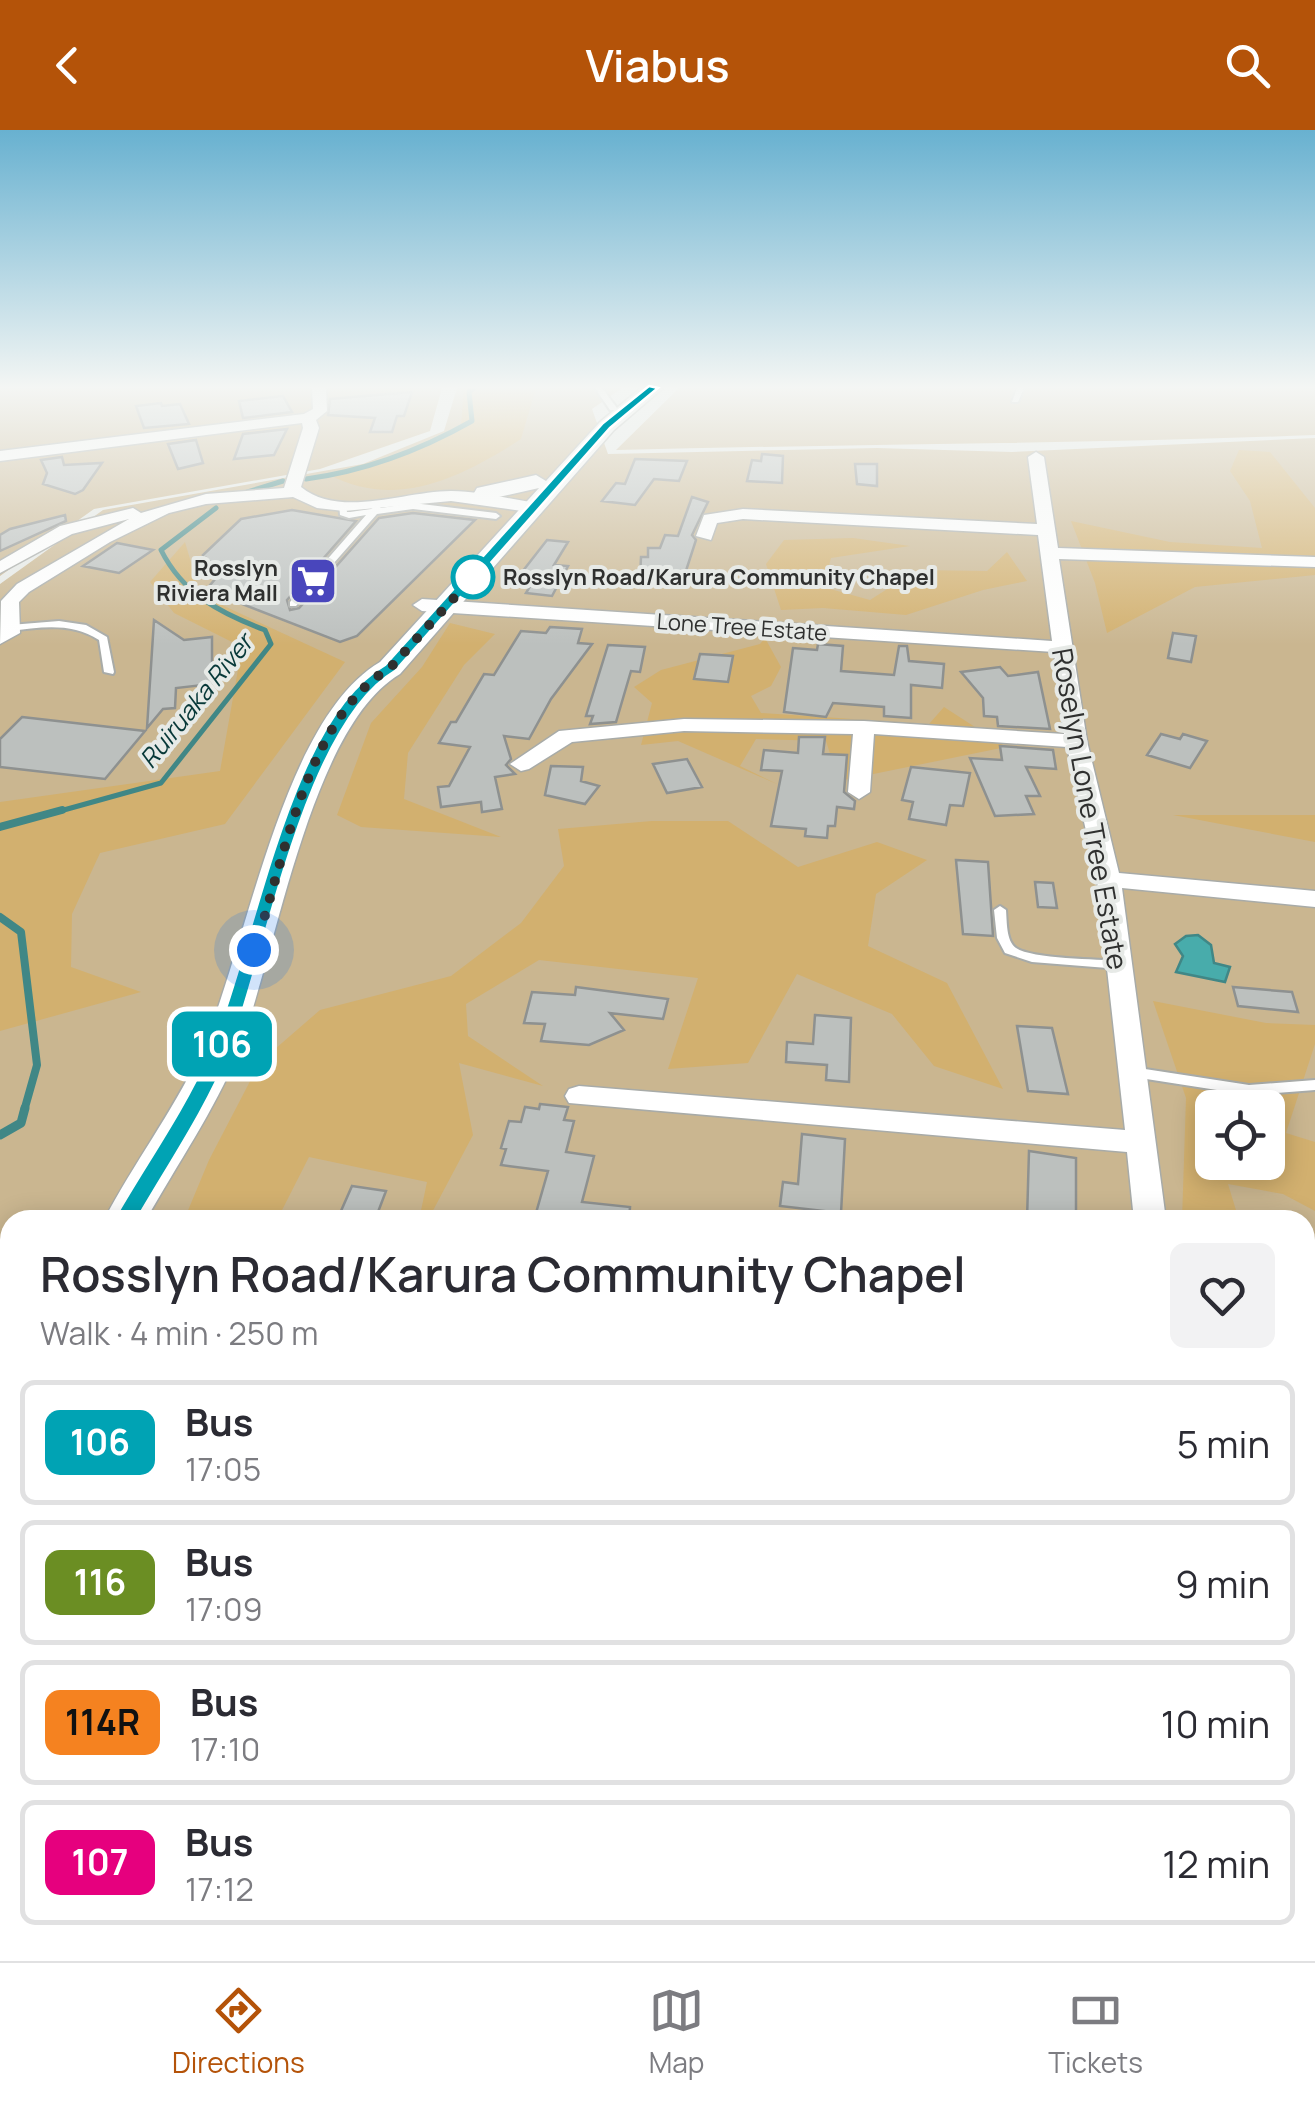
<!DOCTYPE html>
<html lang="en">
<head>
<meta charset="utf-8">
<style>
  body { margin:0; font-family:Manrope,sans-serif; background:#f2f2f3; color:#2b2b33; height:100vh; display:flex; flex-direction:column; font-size:38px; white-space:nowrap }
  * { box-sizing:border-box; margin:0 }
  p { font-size:32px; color:#7c7c81 }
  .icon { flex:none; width:55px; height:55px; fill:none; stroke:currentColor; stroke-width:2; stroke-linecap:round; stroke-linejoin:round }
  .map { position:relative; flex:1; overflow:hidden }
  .sheet { position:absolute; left:0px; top:1080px; width:1315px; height:752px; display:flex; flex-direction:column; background:#fff; border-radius:30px 30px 0 0; box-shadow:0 5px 25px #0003 }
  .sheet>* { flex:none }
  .badge { padding:0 20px; border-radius:15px; font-size:35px; line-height:65px }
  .fabs { position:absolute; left:1195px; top:960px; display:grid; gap:20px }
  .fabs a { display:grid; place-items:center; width:90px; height:90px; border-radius:15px; background:#fff; box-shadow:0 5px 25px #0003; font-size:50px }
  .you { position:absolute; width:50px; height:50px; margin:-25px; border:8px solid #fff; border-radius:50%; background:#1a73e8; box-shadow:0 0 0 15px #1a73e833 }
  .map>.badge { position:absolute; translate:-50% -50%; box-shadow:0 0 0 5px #fff }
  .round { display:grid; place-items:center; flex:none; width:105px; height:105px; border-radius:15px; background:#f2f2f3 }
  .overview { display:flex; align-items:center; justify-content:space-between; height:170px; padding:0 40px }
  h1 { font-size:48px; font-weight:600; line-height:75px }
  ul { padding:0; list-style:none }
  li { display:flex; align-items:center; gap:30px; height:125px; margin:0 20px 15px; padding:0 20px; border:5px solid #e1e1e2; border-radius:15px }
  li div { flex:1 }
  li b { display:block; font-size:38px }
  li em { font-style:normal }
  li .badge { min-width:110px; font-weight:700; text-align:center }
  header { display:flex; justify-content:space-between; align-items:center; height:130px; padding:0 40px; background:#b45309; color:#fff; font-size:45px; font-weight:600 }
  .dock { display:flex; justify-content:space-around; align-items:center; height:140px; border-top:2px solid #e1e1e2; background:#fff; font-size:28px; color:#7c7c81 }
  .dock a { display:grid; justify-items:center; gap:5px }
  .dock .current { color:#b45309 }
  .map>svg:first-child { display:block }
  .green { fill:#cab690; fill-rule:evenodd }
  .forest { fill:#d2b06f; fill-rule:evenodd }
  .water { fill:#48acab; stroke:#408786; stroke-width:2.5 }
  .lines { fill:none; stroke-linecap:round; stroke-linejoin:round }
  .stream-far2 { stroke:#408786; stroke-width:5 }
  .stream-far1 { stroke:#408786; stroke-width:8 }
  .stream { stroke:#408786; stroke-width:9 }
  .building { fill:#bcc0be; stroke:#8e9190; stroke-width:2.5 }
  .service-casing { stroke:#a8aba8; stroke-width:4 }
  .minor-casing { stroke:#a8aba8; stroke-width:3 }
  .secondary-casing { stroke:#a8aba8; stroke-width:3 }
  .service { fill:#fff; fill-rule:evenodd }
  .minor { fill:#fff; fill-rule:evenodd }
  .secondary { fill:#fff; fill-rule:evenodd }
  .line { fill:#00a3b4; stroke:#fff; stroke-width:2.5 }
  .walk { stroke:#2f302f; stroke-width:10; stroke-dasharray:0 18 }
  .stop-dot { fill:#fff; stroke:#00a3b4; stroke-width:5 }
  .labels { text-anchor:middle; stroke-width:8; stroke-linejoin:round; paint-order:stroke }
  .far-poi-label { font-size:22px; font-weight:bold; fill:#2f302f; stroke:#e7eae7; text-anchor:end }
  .far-stop-label { font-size:22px; font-weight:bold; fill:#2f302f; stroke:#e7eae7; text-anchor:start }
  .far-street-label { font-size:22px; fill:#2f302f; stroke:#e7eae7 }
  .far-water-label { font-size:25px; font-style:italic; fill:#073838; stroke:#e7eae7 }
  .street-label { font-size:28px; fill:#2f302f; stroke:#e7eae7 }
</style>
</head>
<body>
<header><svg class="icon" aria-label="back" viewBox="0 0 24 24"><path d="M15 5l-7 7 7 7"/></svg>Viabus<svg class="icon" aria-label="search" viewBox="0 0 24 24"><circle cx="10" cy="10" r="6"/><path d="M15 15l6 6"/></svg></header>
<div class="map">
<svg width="1315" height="1831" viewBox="0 0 1315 1831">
  <rect width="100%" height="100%" fill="#e7eae7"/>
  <path class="green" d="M0,258h442l-12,43 -110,38 -226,40 -94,67z
    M457,258h165l-30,21 16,45 269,-6 135,4 303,-14v1523h-1315v-1377l103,-74 260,-46 81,-33zM1212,978h56v54h-56zM10,1090h1295v732h-1295z
    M679,258h636v47c-233,9 -466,9 -699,15z"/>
  <path class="forest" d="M464,258h72l-15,51c-59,38 -125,72 -193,35l73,-20 60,-29z
    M1239,320l31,2 45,56v67l-120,12 -88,46 -12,-50 -24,-62 99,21 92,6 -12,-47 -20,-30z
    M853,408l57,8 -79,12 -8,29 47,13 47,-30 70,1 20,-19 20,29 -44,9 -77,25 -83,-7 -42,2 -15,-46 18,-24z
    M185,412l13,44 26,20 121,56 -120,162 -125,29 -28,61 -1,53 70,25 -141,39v-229l220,-31 22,-124 -68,-34 -24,-31z
    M450,493l45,11 -31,31 -56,88 -4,46 97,38 -140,-10 -24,-12 34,-92 51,-56z
    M765,508l16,29 -10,19 -20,10 10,17 168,11 15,-17 62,40 -167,34 -13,-40 -70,-2 -16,27 39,19 -101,-44 -37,4 11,-42 -18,-16 27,-17 99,-26z
    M1173,685h142v27z
    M652,691h76l70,46 79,-25 50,18 -51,34 -8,52 79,37 56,106 -69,-23 -42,-52 -95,-40 -49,89 -80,6 30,-91 -159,-18 -73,44 2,32 75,50 -84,-23 14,72 -45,85h-9l8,-38 -118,-25 -32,63h-93l25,-60 51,-98 60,-52 131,-34 70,-53 43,-57 -6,-37z
    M1153,871l113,22 49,2v19l-29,89 29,9v69l-32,-17 -55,-10 11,36h-57l4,-122zM1212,978h56v54h-56z"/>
  <path class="water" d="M1198,805l13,10 3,18 16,4 -5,15 -49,-10 7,-16 -8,-12 11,-8z"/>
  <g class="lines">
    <path class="stream-far2" d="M306,349c60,-8 113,-28 166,-58l-3,-29 5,-4
      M241,364l42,-13
      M53,683l108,-30 110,-139 -6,-14c-45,-17 -82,-36 -104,-80l55,-42"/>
    <path class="stream-far1" d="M0,697l62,-17
      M0,787l21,15 16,133 -13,46"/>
    <path class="stream" d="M0,1005l21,-12 4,-15"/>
  </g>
  <path class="building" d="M412,262l-8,24h-7l-5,16h-22l5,-14 -47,-3 2,-16z
    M283,266l9,16 -49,6 -4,-17z
    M161,273l1,3 18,-2 9,20 -45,4 -8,-22z
    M287,299l-13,26 -40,4 9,-25z
    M196,310l7,23 -25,6 -10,-25z
    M762,324l21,2 -1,27 -35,-2 5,-21 9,1z
    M62,327l2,8 38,-2 -19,27 -8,4 -32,-10 4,-11 -6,-13z
    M635,329l52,2 -8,20 -25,-2 -19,26 -33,-4 14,-18 9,1z
    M855,334h22v22l-20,-2z
    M692,367l16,5 -16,33 4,5 -13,40 -43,-1 1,-22h7v-9h12l5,-13 13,1z
    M292,380l64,11 -69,79 3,10 9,-2 80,-90 34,-5 62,7 -118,116 -17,6 -134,-52 15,-18 -18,-17 38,-36z
    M65,385l1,6 -66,30v-16l10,-6z
    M547,410l21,2 -14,23 14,1 -16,30 -26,-3 6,-10 -17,-2z
    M117,413l36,7 -34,23 -36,-7z
    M154,490l30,20 28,-3v47l-36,4 -1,20 -12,1 -16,19z
    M550,497l32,2 -4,14 14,1 -41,55 -22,40 -25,-3 7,23 -5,6 9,9 -20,3 7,32 -20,3 -1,-10 -40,5 -3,-20 11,-1 21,-39 -31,-4 12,-21h5l28,-48 10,1 27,-44 25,2z
    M1173,503l23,3 -5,26 -23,-4z
    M818,514l25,2 -2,25 53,4 5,-29h8l2,15 35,3 -2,24 -31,-3v33l-27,-2v-9l-51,-4 -7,14 -42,-5 9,-64 24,2z
    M608,515l37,2 -5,25 -9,-1 -15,51 -26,2 3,-8h-7z
    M700,524l33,2 -5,26 -34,-3z
    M1000,537l8,9 30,-4 12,57 -52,-3 -1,-9 -13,-1 -1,-18 -22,-26z
    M22,587l123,14 -40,48 -105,-12v-28z
    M1161,604l19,5 3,-5 24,7 -17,27 -43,-13z
    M799,607h26l-2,17 24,1 -3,37 11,9 -1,8 -17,-2 -2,19h-7l-1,12 -22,-2 1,-7 -35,-3 11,-55 -21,-1 3,-20 34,3z
    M1000,616l53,4 3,19 -30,-2 14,29h-14l8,18 -39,2 -25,-58 32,2z
    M687,629l15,28 -35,6 -14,-29z
    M551,636l32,1 -2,14 18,5 -14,18 -40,-9z
    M911,637l59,6 -7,33 -13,-1 -4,20 -37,-6 4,-17 -11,-2z
    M956,730l32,2 5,74 -30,-2z
    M1035,752l18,1 4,25 -19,-1z
    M576,857l92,12 -5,20 -53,-6 14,17 -35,15 -48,-4 4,-17 -21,-1 8,-31 43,3z
    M1233,857l59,5 6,20 -60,-6z
    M815,885l36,3 -2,64 -23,-2 1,-15 -41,-3 1,-20 26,2z
    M1017,896l35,2 16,66 -40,-3z
    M540,974l28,3 -4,13 10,1 -8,31 28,4 -12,46 48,5 -1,13h-95l14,-49 -47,-6 5,-16 -5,-1 8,-27 12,1 4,-15 14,2z
    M802,1004l43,5 -4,74 -61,-7 3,-24 15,2z
    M1029,1021l47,7v62h-49z
    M352,1056l34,5 -11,29h-38z"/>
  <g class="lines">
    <g class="service-casing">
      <path id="service" d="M595,258h7l15,20 -1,2h-6z
        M1017,258h7l-6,14h-6z
        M339,373h6l2,9h3l21,-3 6,-4 4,3 32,-5 83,10 4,3 -4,3 -83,-10 -36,5 -81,92h-6v-4l76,-87 -17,3 -9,-3z
        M59,491l27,4 21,12 7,35 -1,2 -9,-2 -5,-32c-27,-18 -58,-13 -89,-9l-5,-3 5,-3z
        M1000,776l6,4c1,11 0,31 10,38 16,11 82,11 104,13l6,4 -6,4 -88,-7 -27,-9 -8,-15 -3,-28z
        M1132,937l117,18 66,-5v10l-66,5 -122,-19 -2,-4 2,-4z"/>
    </g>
    <g class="minor-casing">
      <path id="minor" d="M312,258h14l1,23 -11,9 3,8 -18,59c39,32 104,4 150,4 29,0 57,8 85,12l8,5 -8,5 -85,-12 -107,10 -27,-3 -24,-11 -87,7 -37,9 -59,29 -81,50 -10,10 1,31 -20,11 1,-43 16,-17 112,-65 -57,15 -72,39v-12l60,-35 73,-18 8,5 65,-19 78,-6 19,-60 -1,-5 -302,38v-10l304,-37 9,-5z
        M1036,322l8,5 14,91 257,9v10l-256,-8 28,182 32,132 196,18v16l-193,-19 44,332h-32l-7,-68 -558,-49 -4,-7 4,-7 10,-3 546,44 -28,-251 -30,-132 -193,-13 -4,58 -11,7 -11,-7 5,-58 -169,-3 -112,11 -43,27 -8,2 -11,-7 49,-33 125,-12 180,2 200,13 -10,-82 -632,-41 -9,-6 9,-6 630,42 -14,-106 -295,-16 -26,4 -6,17 -15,-4 8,-21 39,-6 294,15 -9,-67z
        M1305,1395l10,1v36l-10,-1z
        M1243,1822h46l2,9h-46z"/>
    </g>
    <g class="secondary-casing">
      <path id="secondary" d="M641,258h22l-49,42 -214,244c-90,53 -124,281 -162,379 -23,57 -62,113 -92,167h-42c29,-56 68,-107 95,-164 48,-104 81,-335 181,-394l159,-174 -54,12 -11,-7 3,-5 59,-13 10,6 54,-59z
        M10,1255v55l-10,3v-54z"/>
    </g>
    <use href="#service" class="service"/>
    <use href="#minor" class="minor"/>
    <use href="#secondary" class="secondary"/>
  </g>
  <linearGradient id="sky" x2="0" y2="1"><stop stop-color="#68b1d0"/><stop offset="0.5" stop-color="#f4f6f4"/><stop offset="1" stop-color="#f4f6f4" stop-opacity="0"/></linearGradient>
  <rect width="1315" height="515" fill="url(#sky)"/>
  <path class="line" d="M649,256l9,2 -48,40 -215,243c-90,53 -129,283 -166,381 -21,55 -66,121 -96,174h-16v-12c30,-52 67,-104 91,-159 47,-103 77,-332 177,-390l218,-242z"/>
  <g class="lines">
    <path class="walk" d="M254,820c30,-86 52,-233 136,-282l83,-91"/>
  </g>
  <defs>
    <g id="supermarket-square" transform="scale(2.5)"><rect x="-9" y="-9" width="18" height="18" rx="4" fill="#4946bc" stroke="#e7eae7"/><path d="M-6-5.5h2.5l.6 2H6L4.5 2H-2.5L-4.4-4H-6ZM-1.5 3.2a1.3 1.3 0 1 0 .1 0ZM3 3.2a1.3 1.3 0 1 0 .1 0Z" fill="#fff"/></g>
  </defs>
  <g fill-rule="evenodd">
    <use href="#supermarket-square" x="313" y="451"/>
  </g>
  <circle class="stop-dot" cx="473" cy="447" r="20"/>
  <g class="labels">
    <g class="far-poi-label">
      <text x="278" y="446">Rosslyn<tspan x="278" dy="25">Riviera Mall</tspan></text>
    </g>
    <g class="far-stop-label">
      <text x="503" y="455">Rosslyn Road/Karura Community Chapel</text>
    </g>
    <g class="far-street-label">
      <text transform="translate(742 497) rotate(4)" y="8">Lone Tree Estate</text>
    </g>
    <g class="far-water-label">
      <text transform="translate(196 571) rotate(-51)" y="9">Ruiruaka River</text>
    </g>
    <g class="street-label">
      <text transform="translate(1090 679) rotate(80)" y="10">Roselyn Lone Tree Estate</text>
    </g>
  </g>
</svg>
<div class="fabs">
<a><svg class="icon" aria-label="locate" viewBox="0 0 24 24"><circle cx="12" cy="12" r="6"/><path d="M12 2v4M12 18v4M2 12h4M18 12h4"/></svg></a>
</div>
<div class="you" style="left:254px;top:820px"></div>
<b class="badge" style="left:222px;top:914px;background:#00a3b4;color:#fff">106</b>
<section class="sheet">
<div class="overview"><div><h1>Rosslyn Road/Karura Community Chapel</h1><p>Walk · 4 min · 250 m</p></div><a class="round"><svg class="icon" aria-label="heart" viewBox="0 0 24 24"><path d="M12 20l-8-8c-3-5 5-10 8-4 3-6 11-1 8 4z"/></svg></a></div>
<ul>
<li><span class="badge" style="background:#00a3b4;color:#fff">106</span><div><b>Bus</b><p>17:05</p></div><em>5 min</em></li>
<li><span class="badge" style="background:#6b8e23;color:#fff">116</span><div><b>Bus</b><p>17:09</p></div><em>9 min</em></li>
<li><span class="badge" style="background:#f58220;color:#111">114R</span><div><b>Bus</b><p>17:10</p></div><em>10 min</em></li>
<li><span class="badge" style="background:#e6007e;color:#fff">107</span><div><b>Bus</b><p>17:12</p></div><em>12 min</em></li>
</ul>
</section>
</div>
<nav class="dock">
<a class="current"><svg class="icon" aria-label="directions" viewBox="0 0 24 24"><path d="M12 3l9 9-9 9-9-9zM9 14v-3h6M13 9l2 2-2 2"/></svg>Directions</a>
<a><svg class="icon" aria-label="map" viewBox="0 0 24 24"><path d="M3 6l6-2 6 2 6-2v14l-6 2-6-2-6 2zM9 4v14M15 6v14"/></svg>Map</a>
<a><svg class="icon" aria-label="tickets" viewBox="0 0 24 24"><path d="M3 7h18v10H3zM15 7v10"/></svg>Tickets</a>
</nav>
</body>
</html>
